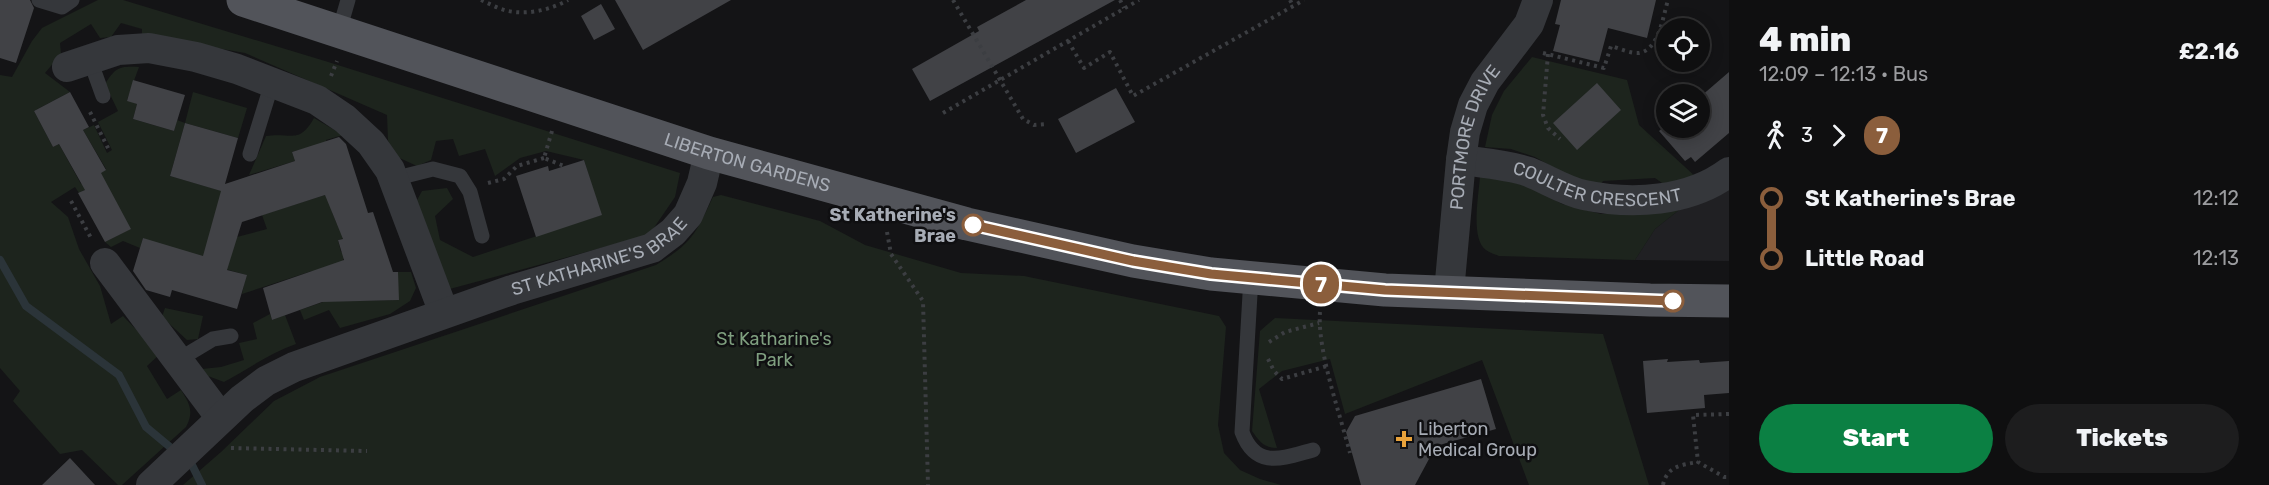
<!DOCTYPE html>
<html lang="en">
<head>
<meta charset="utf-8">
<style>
  body { margin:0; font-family:Rubik,sans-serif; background:#1d1d1e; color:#f1f3f6; height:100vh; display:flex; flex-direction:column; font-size:22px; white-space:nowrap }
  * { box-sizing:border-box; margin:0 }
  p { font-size:20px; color:#9b9c9f }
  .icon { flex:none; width:33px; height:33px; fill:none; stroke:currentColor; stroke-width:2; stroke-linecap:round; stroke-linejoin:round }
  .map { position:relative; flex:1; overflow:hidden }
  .drawer { display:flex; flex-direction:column; background:#0f0f10; width:540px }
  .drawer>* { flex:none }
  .badge { padding:0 12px; border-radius:20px; font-size:21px; line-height:39px }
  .fabs { position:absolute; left:1656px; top:18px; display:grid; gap:12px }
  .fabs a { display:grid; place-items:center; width:54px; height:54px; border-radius:50%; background:#0f0f10; box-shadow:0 3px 15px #0003,0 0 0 2px #2f2f30; font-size:30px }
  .map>.badge { position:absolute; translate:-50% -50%; box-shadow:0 0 0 3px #fff }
  .legs { display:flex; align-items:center; gap:9px; height:66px; padding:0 30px; font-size:20px }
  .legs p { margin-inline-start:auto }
  .summary { display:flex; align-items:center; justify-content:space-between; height:102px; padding:0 30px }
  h1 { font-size:33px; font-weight:800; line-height:45px }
  .primary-button { display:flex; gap:12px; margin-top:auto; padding:12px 30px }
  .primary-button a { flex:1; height:69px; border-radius:36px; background:#0b8043; color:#fff; font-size:24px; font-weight:800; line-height:69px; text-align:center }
  .primary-button a+a { background:#1d1d1e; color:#f1f3f6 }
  ul { padding:0 30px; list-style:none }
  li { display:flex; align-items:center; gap:21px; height:60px; font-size:22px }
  li i { display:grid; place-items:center; width:9px; height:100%; margin:0 8px; background:currentColor }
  li i::after { content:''; width:15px; height:15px; margin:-8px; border:4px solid; border-radius:50%; background:#0f0f10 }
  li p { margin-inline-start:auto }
  li:first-child i { background:linear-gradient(#0000 50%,currentColor 0) }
  li:last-child i { background:linear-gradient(currentColor 50%,#0000 0) }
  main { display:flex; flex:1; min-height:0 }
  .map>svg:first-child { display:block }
  .built { fill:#202023 }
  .green { fill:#1d241d }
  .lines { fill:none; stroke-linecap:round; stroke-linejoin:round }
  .stream { stroke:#2b3439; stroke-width:8 }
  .building { fill:#414246 }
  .path { stroke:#3c3e42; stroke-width:4; stroke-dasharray:3 4.5; stroke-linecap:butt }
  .lane { stroke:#35373b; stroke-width:15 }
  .street { stroke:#35373b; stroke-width:30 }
  .primary { stroke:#52545a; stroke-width:33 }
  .line-1-casing { stroke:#fff; stroke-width:14 }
  .line-1 { stroke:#8b5e3c; stroke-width:9 }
  .stop-1-dot { fill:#fff; stroke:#8b5e3c; stroke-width:3 }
  .poi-dot { fill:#e8a23b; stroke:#0f0f11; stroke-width:2 }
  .labels { text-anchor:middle; stroke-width:5; stroke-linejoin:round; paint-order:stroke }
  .street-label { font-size:18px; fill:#a7acb5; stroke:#0f0f11 }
  .stop-label { font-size:18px; font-weight:bold; fill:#a7acb5; stroke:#0f0f11; text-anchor:end }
  .park-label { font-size:18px; fill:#7f9f7f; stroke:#0f0f11 }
  .poi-label { font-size:18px; fill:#a7acb5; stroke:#0f0f11; text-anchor:start }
</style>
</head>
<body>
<main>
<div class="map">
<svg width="1729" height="485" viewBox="0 0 1729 485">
  <rect width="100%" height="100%" fill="#141416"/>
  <path class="built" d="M1729,189v72l-94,-1 20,-31 24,-19z"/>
  <path class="green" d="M98,0h25l202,61 355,112 -5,24 -26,38 -203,55 -30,-88 6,-11 25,-3 6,11 -18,17 5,24 33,17 128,-42 -17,-55 -38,-9 -26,7 -25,18 -10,-27 -26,7 -6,-17 -17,2 -5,19 -14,6 -24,-11 -5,-15 -1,-25 -142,-62 -103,-18v-6l-21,-6 -10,14 -11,1 -9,-14 -31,19 1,11 -16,19 25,19 -36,19 19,36 6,-3 22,40 25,-15 -23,-39 11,-5 13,28 5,-3 -14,-28 20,-11 -13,-27c11,-17 14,-18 34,-17l-12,33 10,4 -4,15 41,12 3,-11 8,3 8,-31 54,16 -9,30 -53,-15 -15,53 52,15 15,46 30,-8 -5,-14 91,-29 -21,26 5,12 5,-2 5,15 -9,3 3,12 13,2 -11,5 2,42 53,-1v-28h13l5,16 -6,13 -20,13 -50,14 -11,-18 -25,10 -4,-10 23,-8 -11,-31 -70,23 4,-19 -63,-18 -40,-19 -3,10 -17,-7 -12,6 -6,-5 25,-13 -26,-49 -25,13 -4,-6 -24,15 17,15 11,32 21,37 11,38 12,-8 37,38 -13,12 20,33 14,-9c9,14 13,22 5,37l-64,58h-4l-36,-35 -22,4 -47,-53 7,-10 -20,-23v-293l12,2 20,-36 10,-13z
    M1532,57l95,23 12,45 57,52 -31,8 -10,-7 -52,3 -4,6 -27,-9 -37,-21 -24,-8 -26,-2 7,-32 12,-24z
    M314,118l29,17 -17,5 3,10c-14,-3 -22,-3 -37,2l3,9 -46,14 17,-39c25,-4 33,9 48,-18z
    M1480,176l46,9 36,19 39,10 78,-4 -24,19 -20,31 -136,-4c-4,-2 -9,-3 -13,-6 -16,-11 -7,-56 -6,-74z
    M721,195l99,26 45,24 96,28 63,3 195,40 7,11 -8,98 6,28 16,17 20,9 21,6h-1098l38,-33 53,-51 46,-24 336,-112c36,-22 39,-30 57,-68z
    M165,308l38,8 -5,23 -11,1 -25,-23z
    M270,314l2,6 13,-5 11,29c-26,9 -48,25 -72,38l-16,-6 -6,-7 19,-2 23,-7 -5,-17 18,-4 -4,-16z
    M1275,318l328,16 46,151h-120l-47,-125 -137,54 -15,-55 -48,12 -23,18 18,59c-13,0 -18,-7 -25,-17l8,-100z"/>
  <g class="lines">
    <path class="stream" d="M0,260l26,46 93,69 27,52 30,25
      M186,460l6,5 10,20"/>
  </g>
  <path class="building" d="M0,0h30l4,8 -18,55 -16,-5z
    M615,0h116l-88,50z
    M1026,0h89l-185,101 -18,-32 67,-38 -2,-4z
    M1561,0h95l-9,38 -39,-10 -9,34 -46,-11 7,-26 -5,-1z
    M601,4l14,25 -21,11 -13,-24z
    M1729,72v61l-34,29 -4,-5 -6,4 -26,-30 7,-6v3h34v-31z
    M133,80l52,15 -11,36 -41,-12 4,-15 -10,-3z
    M1597,83l24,27 -44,40 -24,-27z
    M1116,88l19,34 -59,31 -18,-34z
    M70,92l19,35 -6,3 23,40 -5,3 30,56 -26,13 -27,-49 7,-3 -26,-46 -6,3 -19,-36z
    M185,123l53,15 -13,46 70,-23 -3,-9 47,-15 7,7 22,69 5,-1 20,60h5l1,28 -77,2 -50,18 -9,-32 81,-28 -6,-20 5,-1 -18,-44 -83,27 -15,48 20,5 -10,34 -65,-19 -2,7 -24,-7 -13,-19 10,-33 60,18 18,-65 -51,-15z
    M584,160l18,55 -66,22 -20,-61 32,-10 1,5z
    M1668,359l-1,3 32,-2 1,3 29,-2v32l-25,2 1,13 -58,5 -4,-52z
    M1481,379l15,50 -60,17 -21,39h-54l-15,-53 9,-16z
    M70,458l25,27h-53z"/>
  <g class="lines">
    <path class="path" d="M481,0c9,4 18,9 27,11 20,4 42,-1 60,-11
      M953,0l70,119 11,6 13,-1
      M1120,0l4,8
      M1290,0l3,6
      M1068,41l16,27 26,-16 23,44 171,-96
      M1543,53l61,15 7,-22c8,2 20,8 28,7 20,-3 24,-37 29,-53
      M1548,54l-5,61 5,13 12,11
      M331,76l6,-15
      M90,112l20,40
      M943,113l196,-113
      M552,131l-8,27 20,8
      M488,183l16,-4 13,-13 27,-8
      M71,201l20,37
      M887,232l4,22 32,47 5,184
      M1320,312c-3,38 20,102 30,141
      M1269,342l16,-10 34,-9
      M1268,359l6,12 8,8 45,-13
      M1729,414l-36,1 5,47 26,15h5
      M231,448l136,3
      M1663,485c4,-19 18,-20 35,-23"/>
    <path class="lane" d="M39,0l23,7 10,-7
      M339,31l9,-31
      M90,60l13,36
      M250,154l22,-71
      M393,179l40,-10 27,7 10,16 12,44
      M1251,277l-9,155c14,38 41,26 71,18
      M178,360l35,-21 18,-3"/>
    <g class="street">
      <path d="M67,67l51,-17 31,-2 47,9 41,12 80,31 28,19 26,24 19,27 54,143"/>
      <path id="s1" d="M1461,160c22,3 47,5 68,12 18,7 36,19 55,23 48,10 105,7 145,-23"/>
      <path d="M105,263l116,155"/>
      <path id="s2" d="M1449,292l12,-132 4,-28 8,-27 12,-23 44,-58 9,-24"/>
      <path id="s3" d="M151,485l91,-86 24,-18 28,-14 218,-77 140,-42 21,-16 15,-17 14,-32 7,-30"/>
    </g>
    <path class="primary" id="s4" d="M243,0l466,153 258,71 166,37 78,13 174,16 265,10 79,1"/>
  </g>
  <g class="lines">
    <g class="line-1-casing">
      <path id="line-1" d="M973,225l160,36 78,13 174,16 288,11"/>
    </g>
    <use href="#line-1" class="line-1"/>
  </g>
  <g class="stop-1-dot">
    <circle cx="973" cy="225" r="10"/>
    <circle cx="1673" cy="301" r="10"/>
  </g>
  <path class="poi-dot" d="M1401 430h6v6h6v6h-6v6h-6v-6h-6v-6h6z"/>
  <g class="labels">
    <g class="street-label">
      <text dy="6" stroke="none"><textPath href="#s2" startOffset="158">PORTMORE DRIVE</textPath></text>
      <text dy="6" stroke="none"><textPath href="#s4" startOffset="530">LIBERTON GARDENS</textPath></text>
      <text dy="6" stroke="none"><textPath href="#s1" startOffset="140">COULTER CRESCENT</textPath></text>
      <text dy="6" stroke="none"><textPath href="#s3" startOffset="512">ST KATHARINE'S BRAE</textPath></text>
    </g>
    <g class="stop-label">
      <text x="956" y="221">St Katherine's<tspan x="956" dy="21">Brae</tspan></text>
    </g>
    <g class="park-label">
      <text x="774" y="345">St Katharine's<tspan x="774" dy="21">Park</tspan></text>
    </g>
    <g class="poi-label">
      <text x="1418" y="435">Liberton<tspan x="1418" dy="21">Medical Group</tspan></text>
    </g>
  </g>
</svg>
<div class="fabs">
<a><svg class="icon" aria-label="locate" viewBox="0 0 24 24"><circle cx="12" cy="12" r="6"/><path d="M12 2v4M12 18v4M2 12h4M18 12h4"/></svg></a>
<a><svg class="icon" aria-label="layers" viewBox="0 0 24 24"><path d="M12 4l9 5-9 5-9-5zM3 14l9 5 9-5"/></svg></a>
</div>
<b class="badge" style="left:1321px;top:284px;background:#8b5e3c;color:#fff">7</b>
</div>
<section class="drawer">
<div class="summary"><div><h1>4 min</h1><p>12:09 – 12:13 · Bus</p></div><b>£2.16</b></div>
<div class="legs"><svg class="icon" aria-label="walk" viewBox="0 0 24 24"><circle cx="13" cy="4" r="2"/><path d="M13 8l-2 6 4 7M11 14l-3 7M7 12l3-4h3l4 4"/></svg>3<svg class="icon" aria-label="forward" viewBox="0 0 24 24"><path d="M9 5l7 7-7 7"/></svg><b class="badge" style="background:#8b5e3c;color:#fff">7</b></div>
<ul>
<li><i style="color:#8b5e3c"></i><b>St Katherine's Brae</b><p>12:12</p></li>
<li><i style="color:#8b5e3c"></i><b>Little Road</b><p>12:13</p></li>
</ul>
<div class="primary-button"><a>Start</a><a>Tickets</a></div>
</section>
</main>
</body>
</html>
